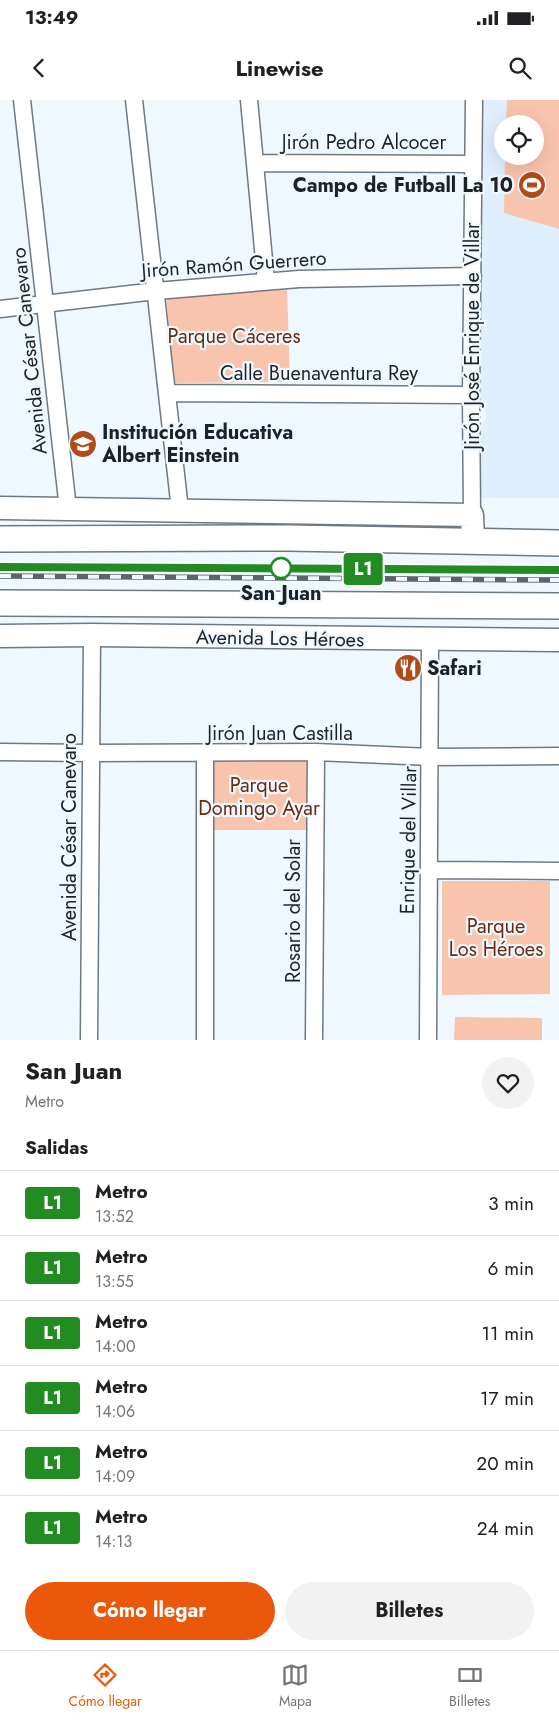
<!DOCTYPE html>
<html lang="es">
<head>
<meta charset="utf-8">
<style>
  body { margin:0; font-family:Jost,sans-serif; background:#f2f2f2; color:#202124; height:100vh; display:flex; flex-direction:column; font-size:19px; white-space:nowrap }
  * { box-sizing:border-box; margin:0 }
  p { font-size:16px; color:#757577 }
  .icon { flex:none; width:28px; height:28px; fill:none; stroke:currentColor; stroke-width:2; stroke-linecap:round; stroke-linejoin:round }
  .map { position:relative; height:940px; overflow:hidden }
  .side { display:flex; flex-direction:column; background:#fff; flex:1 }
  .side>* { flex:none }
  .badge { padding:0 10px; border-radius:4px; font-size:18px; line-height:32px }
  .controls { position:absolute; left:494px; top:15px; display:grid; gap:10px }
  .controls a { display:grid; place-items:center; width:50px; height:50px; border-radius:50%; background:#fff; box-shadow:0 5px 20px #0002; font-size:25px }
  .map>.badge { position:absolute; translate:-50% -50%; box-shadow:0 0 0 2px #fff }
  h2 { padding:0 25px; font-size:19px; line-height:45px }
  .round { display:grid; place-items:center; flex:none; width:52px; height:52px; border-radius:26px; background:#f2f2f2 }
  .overview { display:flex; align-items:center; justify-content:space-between; height:85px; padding:0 25px }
  h1 { font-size:24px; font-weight:700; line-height:38px }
  .button { display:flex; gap:10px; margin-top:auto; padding:10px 25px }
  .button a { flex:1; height:58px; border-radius:30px; background:#ea580c; color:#fff; font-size:20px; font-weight:700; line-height:58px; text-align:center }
  .button a+a { background:#f2f2f2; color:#202124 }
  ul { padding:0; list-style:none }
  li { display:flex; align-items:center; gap:15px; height:65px; padding:0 25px; border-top:1px solid #e0e0e0 }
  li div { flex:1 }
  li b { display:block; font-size:19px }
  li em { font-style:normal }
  li .badge { min-width:55px; font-weight:700; text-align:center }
  .status { display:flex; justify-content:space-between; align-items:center; height:35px; padding:0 25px; background:#fff; direction:ltr }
  .status svg { height:14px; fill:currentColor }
  header { display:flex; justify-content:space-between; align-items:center; height:65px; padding:0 25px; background:#fff; font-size:22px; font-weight:700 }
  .tabs { display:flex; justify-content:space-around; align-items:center; height:70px; border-top:1px solid #e0e0e0; background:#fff; font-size:14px; color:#757577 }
  .tabs a { display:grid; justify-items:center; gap:2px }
  .tabs .current { color:#ea580c }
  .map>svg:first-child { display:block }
  .built { fill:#e0effd; fill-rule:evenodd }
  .green { fill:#f9c4ae }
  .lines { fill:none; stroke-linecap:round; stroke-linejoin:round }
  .street-casing { stroke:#6d7983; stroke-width:19 }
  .secondary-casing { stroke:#6d7983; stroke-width:25 }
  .primary-casing { stroke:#6d7983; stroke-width:28 }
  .street { stroke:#fff; stroke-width:16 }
  .secondary { stroke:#fff; stroke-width:22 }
  .primary { stroke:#fff; stroke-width:25 }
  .rail-casing { stroke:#5d6368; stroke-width:5.5 }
  .rail { stroke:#f0f8ff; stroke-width:4; stroke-dasharray:11; stroke-linecap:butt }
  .line-casing { stroke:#fff; stroke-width:11 }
  .line { stroke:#228b22; stroke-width:8 }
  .stop-dot { fill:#fff; stroke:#228b22; stroke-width:2.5 }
  .labels { text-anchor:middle; stroke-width:4.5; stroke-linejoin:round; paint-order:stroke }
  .street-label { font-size:20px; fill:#1d2226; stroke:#f0f8ff }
  .poi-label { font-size:20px; font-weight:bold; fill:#1d2226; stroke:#f0f8ff; text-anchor:start }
  .park-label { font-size:20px; fill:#682b0d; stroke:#f0f8ff }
  .stop-label { font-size:20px; font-weight:bold; fill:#1d2226; stroke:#f0f8ff }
</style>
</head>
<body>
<div class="status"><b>13:49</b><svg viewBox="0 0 49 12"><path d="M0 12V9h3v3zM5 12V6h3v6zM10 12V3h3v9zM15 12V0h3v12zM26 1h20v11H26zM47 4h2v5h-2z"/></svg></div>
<header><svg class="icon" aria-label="back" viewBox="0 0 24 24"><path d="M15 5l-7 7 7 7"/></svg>Linewise<svg class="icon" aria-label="search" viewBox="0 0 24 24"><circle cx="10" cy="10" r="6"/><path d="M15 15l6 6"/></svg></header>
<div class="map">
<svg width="559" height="940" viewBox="0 0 559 940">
  <rect width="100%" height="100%" fill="#f0f8ff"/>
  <path class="built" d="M476,0h83v398h-78v-74l5,-5 -1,-10 -4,-6zM502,24h33v32h-33z"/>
  <path class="green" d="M507,0h52v129l-55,-16 1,-57h30v-32h-29z
    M287,185l3,97 -116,1 -8,-88z
    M342,419l114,2v12l-115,-2z
    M211,662h97v68h-98z
    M442,781h108v113l-108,1z
    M455,917l87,1v22h-88z"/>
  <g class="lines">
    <g class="street-casing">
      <path id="street" d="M22,0l46,409
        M134,0l46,410
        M249,0l17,181
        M255,63l218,1
        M0,209l156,-18 143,-12 174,-3
        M167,293l304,2
        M472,415l-1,-120 3,-295
        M0,652l91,1 225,-1 114,5 129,-1
        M429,770l130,1
        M89,940l3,-405
        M205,940v-287
        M314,940l2,-288
        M428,940l2,-400"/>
    </g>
    <g class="secondary-casing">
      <path id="secondary" d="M0,408l472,7 1,26
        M0,536l92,-1 467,5"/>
    </g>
    <g class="primary-casing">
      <path id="primary" d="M0,439l288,-1 271,5
        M0,503l559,3"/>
    </g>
    <use href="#street" class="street"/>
    <use href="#secondary" class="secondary"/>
    <use href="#primary" class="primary"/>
    <g class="rail-casing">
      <path id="rail" d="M0,467l559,3
        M0,476l559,4"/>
    </g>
    <use href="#rail" class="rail"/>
  </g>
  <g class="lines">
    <g class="line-casing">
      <path id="line" d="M0,467l559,3"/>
    </g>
    <use href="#line" class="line"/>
  </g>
  <defs>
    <g id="stadium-disc" transform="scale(1.4375)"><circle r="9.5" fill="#b04c19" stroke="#f0f8ff"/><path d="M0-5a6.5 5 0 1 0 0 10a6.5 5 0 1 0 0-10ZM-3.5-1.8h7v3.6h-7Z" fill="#fff"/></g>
    <g id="school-disc" transform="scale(1.4375)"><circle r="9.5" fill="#b04c19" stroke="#f0f8ff"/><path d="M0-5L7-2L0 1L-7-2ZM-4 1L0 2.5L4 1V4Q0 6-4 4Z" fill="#fff"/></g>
    <g id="restaurant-disc" transform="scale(1.4375)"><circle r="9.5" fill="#b04c19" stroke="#f0f8ff"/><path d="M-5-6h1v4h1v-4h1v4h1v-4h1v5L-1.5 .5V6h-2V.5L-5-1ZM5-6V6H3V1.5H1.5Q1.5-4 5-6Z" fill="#fff"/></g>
  </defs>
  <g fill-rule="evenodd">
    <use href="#stadium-disc" x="532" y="85"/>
    <use href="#school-disc" x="83" y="344"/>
    <use href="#restaurant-disc" x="408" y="568"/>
  </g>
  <circle class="stop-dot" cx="281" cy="468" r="10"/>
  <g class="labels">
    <g class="street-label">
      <text x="364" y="49">Jirón Pedro Alcocer</text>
      <text transform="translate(234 164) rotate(-4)" y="7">Jirón Ramón Guerrero</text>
      <text transform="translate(472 236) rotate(-90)" y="7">Jirón José Enrique de Villar</text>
      <text transform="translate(29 251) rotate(-96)" y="7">Avenida César Canevaro</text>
      <text x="319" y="280">Calle Buenaventura Rey</text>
      <text transform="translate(280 538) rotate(1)" y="7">Avenida Los Héroes</text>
      <text x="280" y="640">Jirón Juan Castilla</text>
      <text transform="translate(69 737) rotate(-90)" y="7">Avenida César Canevaro</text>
      <text transform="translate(408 740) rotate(-89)" y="7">Enrique del Villar</text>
      <text transform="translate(293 811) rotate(-90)" y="7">Rosario del Solar</text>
    </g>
    <g class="poi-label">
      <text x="513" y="92" text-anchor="end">Campo de Futball La 10</text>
      <text x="102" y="339">Institución Educativa<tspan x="102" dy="23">Albert Einstein</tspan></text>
      <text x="427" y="575">Safari</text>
    </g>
    <g class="park-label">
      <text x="234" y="243">Parque Cáceres</text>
      <text x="259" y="692">Parque<tspan x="259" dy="23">Domingo Ayar</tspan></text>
      <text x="496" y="833">Parque<tspan x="496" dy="23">Los Héroes</tspan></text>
    </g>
    <g class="stop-label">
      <text x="281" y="500">San Juan</text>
    </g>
  </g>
</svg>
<div class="controls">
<a><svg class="icon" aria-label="locate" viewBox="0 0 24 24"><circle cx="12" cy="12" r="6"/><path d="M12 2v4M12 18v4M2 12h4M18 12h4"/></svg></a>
</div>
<b class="badge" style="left:363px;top:469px;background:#228b22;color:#fff">L1</b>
</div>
<section class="side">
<div class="overview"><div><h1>San Juan</h1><p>Metro</p></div><a class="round"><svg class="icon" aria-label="heart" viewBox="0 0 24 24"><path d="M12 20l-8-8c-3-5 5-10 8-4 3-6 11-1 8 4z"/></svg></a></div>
<h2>Salidas</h2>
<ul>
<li><span class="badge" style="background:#228b22;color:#fff">L1</span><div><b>Metro</b><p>13:52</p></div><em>3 min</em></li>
<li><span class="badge" style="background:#228b22;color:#fff">L1</span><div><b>Metro</b><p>13:55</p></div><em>6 min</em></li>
<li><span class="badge" style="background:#228b22;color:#fff">L1</span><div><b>Metro</b><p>14:00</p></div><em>11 min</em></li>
<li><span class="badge" style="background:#228b22;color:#fff">L1</span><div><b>Metro</b><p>14:06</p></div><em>17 min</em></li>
<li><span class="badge" style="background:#228b22;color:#fff">L1</span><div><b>Metro</b><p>14:09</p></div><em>20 min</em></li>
<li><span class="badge" style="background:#228b22;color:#fff">L1</span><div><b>Metro</b><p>14:13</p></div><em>24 min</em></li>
</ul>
<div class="button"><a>Cómo llegar</a><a>Billetes</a></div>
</section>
<nav class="tabs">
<a class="current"><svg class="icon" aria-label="directions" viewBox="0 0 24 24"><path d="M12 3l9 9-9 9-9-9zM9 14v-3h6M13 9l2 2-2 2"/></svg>Cómo llegar</a>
<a><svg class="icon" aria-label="map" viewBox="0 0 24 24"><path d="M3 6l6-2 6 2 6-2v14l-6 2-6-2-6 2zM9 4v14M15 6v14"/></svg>Mapa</a>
<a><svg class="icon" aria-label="tickets" viewBox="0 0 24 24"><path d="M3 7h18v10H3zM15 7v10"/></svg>Billetes</a>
</nav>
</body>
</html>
